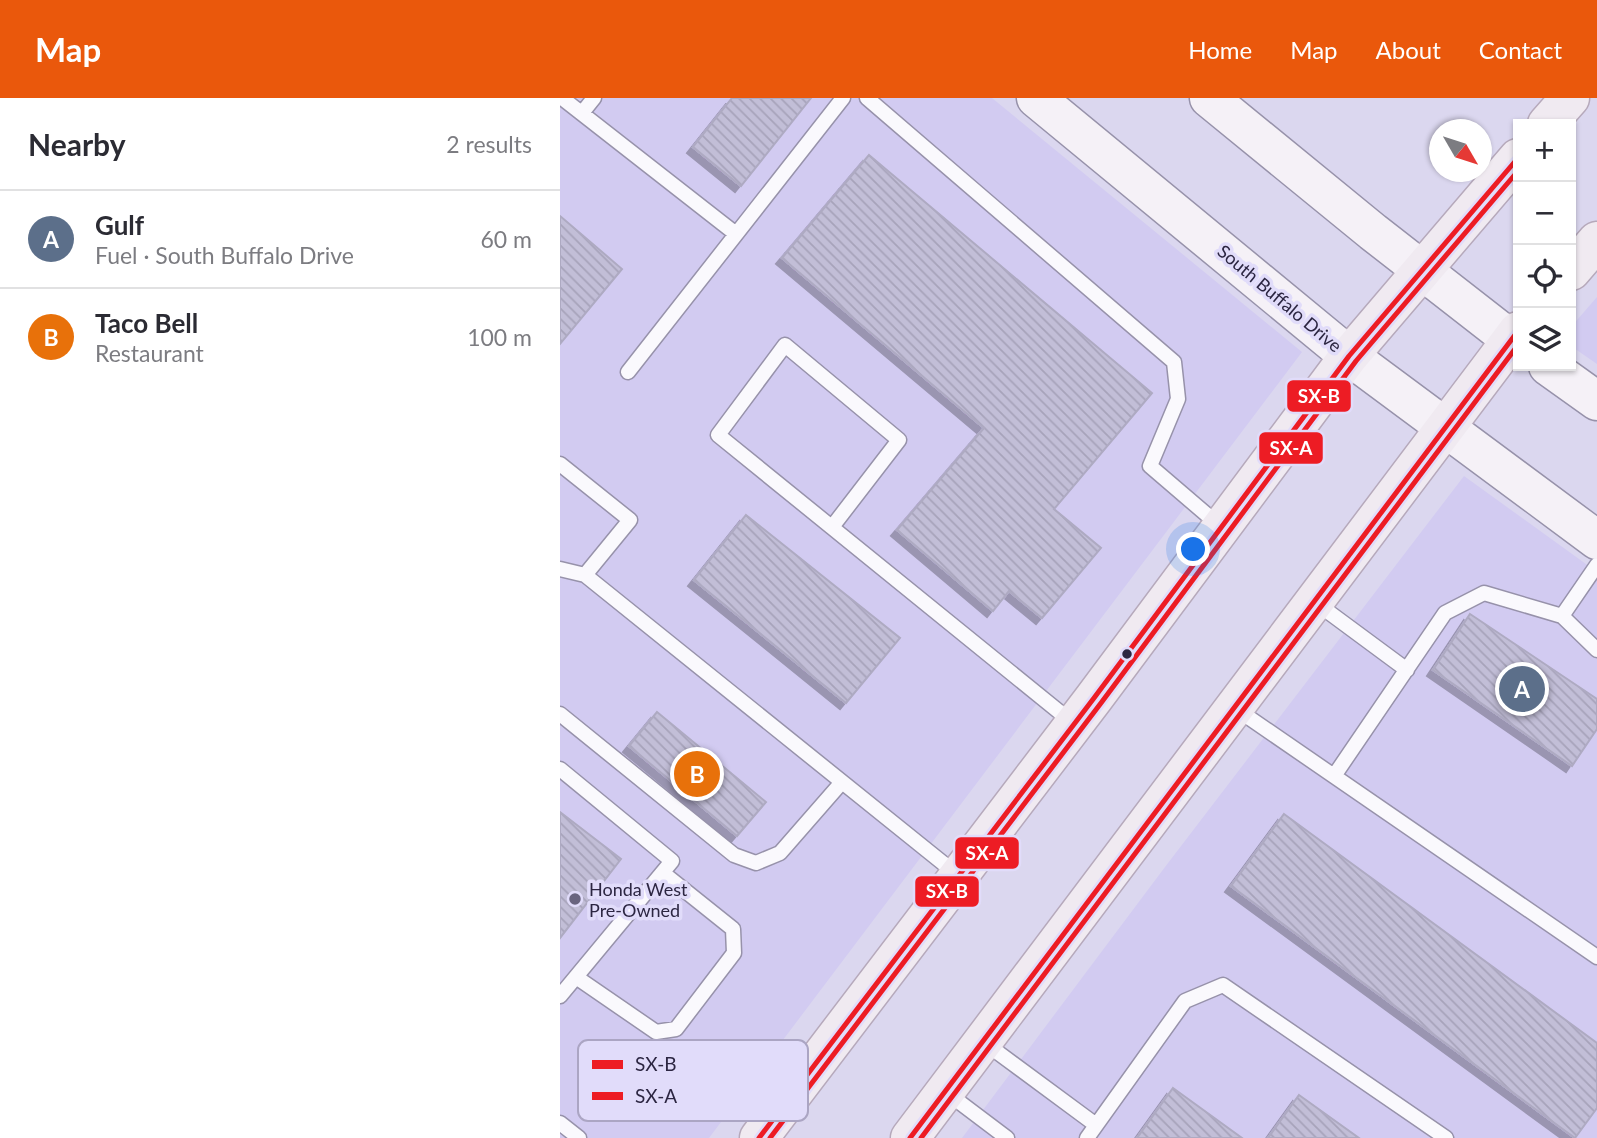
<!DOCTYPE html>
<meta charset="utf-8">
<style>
:root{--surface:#fff;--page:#f7f7f7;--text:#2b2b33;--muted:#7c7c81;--line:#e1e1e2;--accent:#ea580c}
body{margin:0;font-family:Lato,sans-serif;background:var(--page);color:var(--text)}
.controls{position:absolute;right:21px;top:21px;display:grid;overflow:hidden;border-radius:0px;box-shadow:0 2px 5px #0004}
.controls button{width:63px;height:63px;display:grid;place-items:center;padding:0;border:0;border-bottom:2px solid var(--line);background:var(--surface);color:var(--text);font:35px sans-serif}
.compass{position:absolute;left:869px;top:21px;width:63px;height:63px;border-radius:50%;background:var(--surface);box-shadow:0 2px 5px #0004;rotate:129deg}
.you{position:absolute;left:634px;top:452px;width:24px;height:24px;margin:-18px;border:5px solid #fff;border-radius:50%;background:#1a73e8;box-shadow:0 0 0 10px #1a73e833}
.badge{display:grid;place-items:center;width:46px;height:46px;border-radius:50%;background:var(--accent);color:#fff;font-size:23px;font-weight:700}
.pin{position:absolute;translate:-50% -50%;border:4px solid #fff;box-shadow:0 2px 7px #0006}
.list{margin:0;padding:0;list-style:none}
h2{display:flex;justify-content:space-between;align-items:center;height:91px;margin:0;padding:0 28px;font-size:30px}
h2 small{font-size:23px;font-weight:400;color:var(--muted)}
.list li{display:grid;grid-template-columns:46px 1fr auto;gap:21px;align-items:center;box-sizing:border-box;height:98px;padding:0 28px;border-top:2px solid var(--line)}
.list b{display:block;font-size:26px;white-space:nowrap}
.list p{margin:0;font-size:23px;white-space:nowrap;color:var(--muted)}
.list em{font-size:23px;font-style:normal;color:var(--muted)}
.icon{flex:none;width:38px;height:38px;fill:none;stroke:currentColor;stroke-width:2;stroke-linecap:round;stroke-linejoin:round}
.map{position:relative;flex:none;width:1037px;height:1040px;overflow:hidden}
header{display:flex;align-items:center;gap:42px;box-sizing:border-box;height:98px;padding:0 35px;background:var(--accent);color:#fff}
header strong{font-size:33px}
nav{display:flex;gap:38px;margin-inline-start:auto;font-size:24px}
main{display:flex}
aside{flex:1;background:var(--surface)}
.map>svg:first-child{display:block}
</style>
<header>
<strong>Map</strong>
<nav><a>Home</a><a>Map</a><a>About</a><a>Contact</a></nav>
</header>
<main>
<aside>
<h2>Nearby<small>2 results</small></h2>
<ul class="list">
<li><span class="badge" style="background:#5c6f8a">A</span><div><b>Gulf</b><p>Fuel · South Buffalo Drive</p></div><em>60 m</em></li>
<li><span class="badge" style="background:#e8710a">B</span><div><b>Taco Bell</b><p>Restaurant</p></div><em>100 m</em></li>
</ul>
</aside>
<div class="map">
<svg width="1037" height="1040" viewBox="0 0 1037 1040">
<defs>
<pattern id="building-back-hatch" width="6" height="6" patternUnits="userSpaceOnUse" patternTransform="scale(1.75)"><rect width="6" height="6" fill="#c2bed7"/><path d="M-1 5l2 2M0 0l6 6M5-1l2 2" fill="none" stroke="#a7a3ba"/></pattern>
<filter id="shadow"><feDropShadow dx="-6" dy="6" stdDeviation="0" flood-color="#0004"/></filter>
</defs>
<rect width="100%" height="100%" fill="#dbd7ef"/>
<path fill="#d2cbf1" d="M 0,0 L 432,0 L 742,254 L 149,1040 L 0,1040 Z
M 1037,199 L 1037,266 L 1011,248 L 1011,229 Z
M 904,378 L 1037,474 L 1037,1040 L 402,1040 L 605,769 Z"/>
<path fill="url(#building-back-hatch)" stroke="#aeaac2" stroke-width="2" filter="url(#shadow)" d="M 172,0 L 251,0 L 181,88 L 133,49 Z
M 309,57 L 592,295 L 494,411 L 541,450 L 482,520 L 449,493 L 433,513 L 337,432 L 424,330 L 222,160 Z
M 0,118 L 62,171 L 0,246 Z
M 186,417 L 340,540 L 286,605 L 134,482 Z
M 910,516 L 1037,601 L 1037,631 L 1012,668 L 873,572 Z
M 97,614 L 206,704 L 177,738 L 69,648 Z
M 0,714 L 61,761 L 0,840 Z
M 724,716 L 1037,945 L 1037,1010 L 1015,1040 L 671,788 Z
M 613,990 L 682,1040 L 577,1040 Z
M 739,997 L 799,1040 L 708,1040 Z"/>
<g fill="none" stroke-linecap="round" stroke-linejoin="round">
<defs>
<path id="lane" d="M 2,0 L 176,136
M 307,0 L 614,264 L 618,301 L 590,368 L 660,428
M 22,15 L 34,0
M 68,274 L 283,0
M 0,366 L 70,422 L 25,477 L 399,778
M 272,429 L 339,342 L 225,247 L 158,337 L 513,625
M 0,471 L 25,477
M 755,504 L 847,572
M 1002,518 L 1037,467
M 675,610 L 1037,859
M 0,616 L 174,757 L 196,765 L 220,755 L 282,684
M 0,671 L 112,763 L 0,898
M 774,678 L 885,515 L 924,495 L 1002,518 L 1037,552
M 16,879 L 96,934 L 116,931 L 174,855 L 173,831 L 103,775
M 425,945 L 536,1027
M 386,994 L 447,1040
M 0,1025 L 19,1040
M 527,1040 L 625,903 L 663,887 L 886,1040"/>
<path id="secondary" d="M 476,0 L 789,258 L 1037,442
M 649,0 L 813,134 L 958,247
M 988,268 L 1037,303"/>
<path id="primary" d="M 987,26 L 1010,0
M 1011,173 L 1037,143
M 199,1040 L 534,600 L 789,258 L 958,60
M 350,1040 L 958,233"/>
</defs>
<use href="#lane" stroke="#9792aa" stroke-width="17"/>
<use href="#secondary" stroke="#9792aa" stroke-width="41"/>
<use href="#primary" stroke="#b6a9bb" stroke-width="41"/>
<use href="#lane" stroke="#faf9fd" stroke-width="14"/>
<use href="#secondary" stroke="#f5f1f7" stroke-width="38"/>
<use href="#primary" stroke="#f0eaf1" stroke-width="38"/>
<defs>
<path id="bus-1" d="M 199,1040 L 534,600 L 789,258 L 958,60
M 350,1040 L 958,233"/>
<path id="bus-2" d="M 210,1040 L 541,605 L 796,263 L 958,73
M 361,1040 L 958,247"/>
</defs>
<use href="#bus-1" stroke="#e1dcfa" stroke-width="10"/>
<use href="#bus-2" stroke="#e1dcfa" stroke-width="10"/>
<use href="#bus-1" stroke="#ed1c24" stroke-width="5"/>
<use href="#bus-2" stroke="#ed1c24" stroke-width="5"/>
</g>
<circle fill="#2c2642" stroke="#e1dcfa" stroke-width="2.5" cx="567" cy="556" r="6"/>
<circle fill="#69647f" stroke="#e1dcfa" stroke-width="2.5" cx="15" cy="801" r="7"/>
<g text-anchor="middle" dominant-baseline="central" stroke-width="7" stroke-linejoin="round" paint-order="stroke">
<g font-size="18" fill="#2c2642" stroke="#e1dcfa">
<text transform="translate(720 200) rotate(40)">South Buffalo Drive</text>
</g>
<g font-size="18" fill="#2c2642" stroke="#e1dcfa" text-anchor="start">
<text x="29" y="791">Honda West<tspan x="29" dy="21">Pre-Owned</tspan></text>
</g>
</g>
<rect x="18" y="942" width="230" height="81" rx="10" fill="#e1dcfa" stroke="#aba5c3" stroke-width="2"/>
<rect x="32" y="962" width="31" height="9" fill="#ed1c24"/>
<rect x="32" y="994" width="31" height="8" fill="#ed1c24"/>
<g font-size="19" fill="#2c2642">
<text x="75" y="973">SX-B</text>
<text x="75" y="1005">SX-A</text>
</g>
<g stroke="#e1dcfa" stroke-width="2.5">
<rect x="726" y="281" width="66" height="34" rx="7" fill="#ed1c24"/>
<rect x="698" y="333" width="66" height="34" rx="7" fill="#ed1c24"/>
<rect x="394" y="738" width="66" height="34" rx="7" fill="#ed1c24"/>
<rect x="354" y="777" width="66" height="33" rx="7" fill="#ed1c24"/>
</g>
<g font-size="19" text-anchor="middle" font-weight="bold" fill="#fff">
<text x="759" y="305">SX-B</text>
<text x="731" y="357">SX-A</text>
<text x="427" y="762">SX-A</text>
<text x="387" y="800">SX-B</text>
</g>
</svg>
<div class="controls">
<button>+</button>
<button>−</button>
<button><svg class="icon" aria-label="locate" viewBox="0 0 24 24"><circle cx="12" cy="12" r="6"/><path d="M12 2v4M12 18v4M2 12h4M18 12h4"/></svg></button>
<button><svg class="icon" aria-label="layers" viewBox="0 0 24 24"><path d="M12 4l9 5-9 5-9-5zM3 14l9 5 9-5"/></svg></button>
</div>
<svg class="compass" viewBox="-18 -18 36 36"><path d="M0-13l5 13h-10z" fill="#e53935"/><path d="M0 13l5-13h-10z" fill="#7c7c81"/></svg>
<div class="you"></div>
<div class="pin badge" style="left:962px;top:591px;background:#5c6f8a">A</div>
<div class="pin badge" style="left:137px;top:676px;background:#e8710a">B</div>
</div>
</main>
